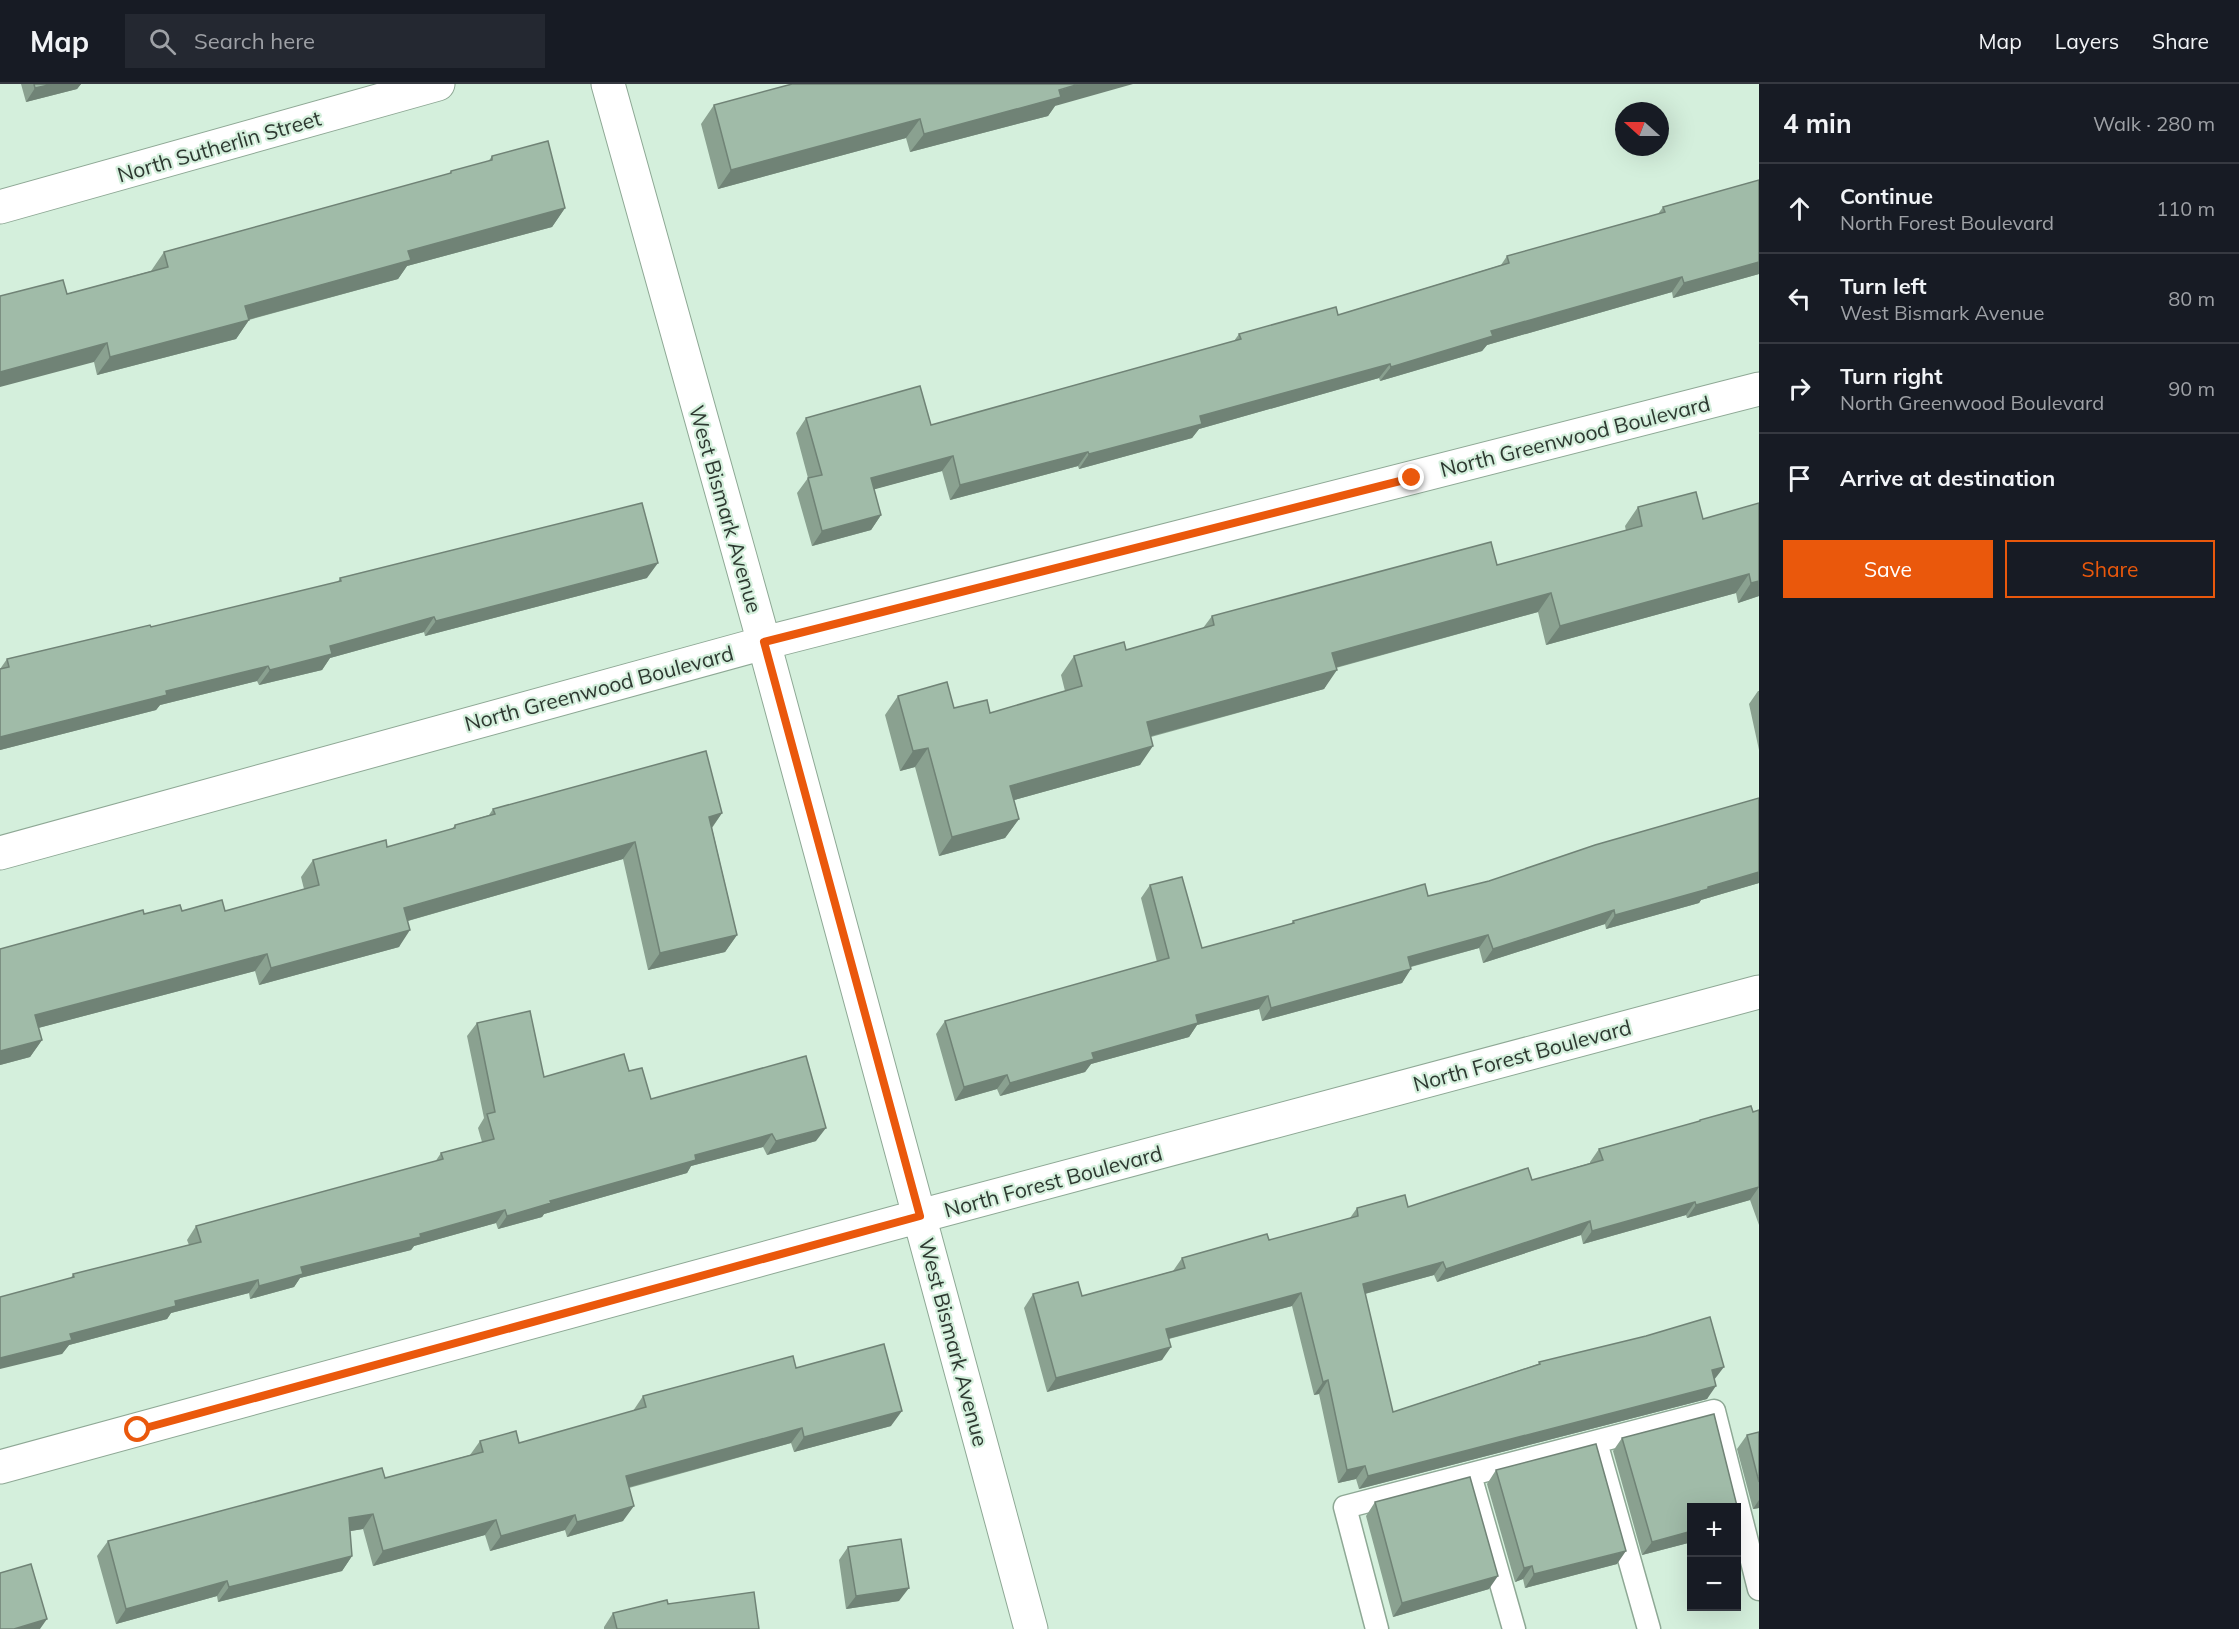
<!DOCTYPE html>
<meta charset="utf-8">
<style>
:root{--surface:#171b24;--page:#242831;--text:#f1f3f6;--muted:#9ea1a6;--line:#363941;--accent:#ea580c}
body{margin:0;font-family:Mulish,sans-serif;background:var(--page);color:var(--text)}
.controls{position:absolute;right:18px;bottom:18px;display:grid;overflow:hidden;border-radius:0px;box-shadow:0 6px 24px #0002}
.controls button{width:54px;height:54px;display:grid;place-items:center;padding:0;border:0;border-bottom:2px solid var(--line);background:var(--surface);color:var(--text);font:30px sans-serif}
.compass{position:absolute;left:1615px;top:18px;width:54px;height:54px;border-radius:50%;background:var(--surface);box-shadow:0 6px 24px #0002;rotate:291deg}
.stop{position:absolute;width:18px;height:18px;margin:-14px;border:4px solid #ea580c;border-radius:50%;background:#fff}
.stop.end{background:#ea580c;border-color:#fff;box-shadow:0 2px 6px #0008}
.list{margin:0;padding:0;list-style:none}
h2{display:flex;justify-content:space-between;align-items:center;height:78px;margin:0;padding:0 24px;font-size:26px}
h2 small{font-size:20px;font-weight:400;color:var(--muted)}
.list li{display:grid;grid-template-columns:39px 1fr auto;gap:18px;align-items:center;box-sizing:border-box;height:90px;padding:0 24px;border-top:2px solid var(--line)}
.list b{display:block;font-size:22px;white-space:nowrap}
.list p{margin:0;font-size:20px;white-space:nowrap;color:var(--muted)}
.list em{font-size:20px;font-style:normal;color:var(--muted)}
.actions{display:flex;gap:12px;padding:18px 24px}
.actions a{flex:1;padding:14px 0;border:2px solid var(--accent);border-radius:0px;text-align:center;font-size:21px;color:var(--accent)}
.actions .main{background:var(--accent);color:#fff}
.icon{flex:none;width:33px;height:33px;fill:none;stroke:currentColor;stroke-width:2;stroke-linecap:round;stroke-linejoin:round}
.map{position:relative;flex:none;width:1759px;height:1545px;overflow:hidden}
header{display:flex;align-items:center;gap:36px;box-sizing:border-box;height:84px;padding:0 30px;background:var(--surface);border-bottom:2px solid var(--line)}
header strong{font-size:28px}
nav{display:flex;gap:33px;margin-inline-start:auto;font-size:21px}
.search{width:420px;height:54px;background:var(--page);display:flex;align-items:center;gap:15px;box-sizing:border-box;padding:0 21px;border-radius:0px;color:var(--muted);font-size:22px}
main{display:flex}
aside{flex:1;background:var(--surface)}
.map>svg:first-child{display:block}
</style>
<header>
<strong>Map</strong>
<div class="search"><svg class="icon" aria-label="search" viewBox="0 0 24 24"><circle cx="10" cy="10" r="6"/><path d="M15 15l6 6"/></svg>Search here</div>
<nav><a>Map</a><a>Layers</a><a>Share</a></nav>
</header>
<main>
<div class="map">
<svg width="1759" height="1545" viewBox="0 0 1759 1545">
<rect width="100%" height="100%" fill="#d4efdc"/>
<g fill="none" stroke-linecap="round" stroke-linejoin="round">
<defs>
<path id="service" d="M 1596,1358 L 1649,1545
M 1470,1391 L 1514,1545
M 1377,1545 L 1345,1423 L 1714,1327 L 1759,1505"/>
<path id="minor" d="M 608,0 L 764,559 L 1031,1545
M 0,123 L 438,0
M 0,769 L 764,559 L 1759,305
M 0,1383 L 920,1132 L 1759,908"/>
</defs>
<use href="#service" stroke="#8ea895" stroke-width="25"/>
<use href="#minor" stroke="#8ea895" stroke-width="35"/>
<use href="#service" stroke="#fff" stroke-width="22"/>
<use href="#minor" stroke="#fff" stroke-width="33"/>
</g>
<path fill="#8aa190" d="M 21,0 L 81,0 L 77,5 L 26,18 Z
M 714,21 L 1055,22 L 1048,32 L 910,68 L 906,54 L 718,105 L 701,40 Z
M 492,72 L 565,124 L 552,143 L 407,182 L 398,195 L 249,236 L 236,255 L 97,291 L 94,278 L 67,210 L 151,187 L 164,168 L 449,90 L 451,87 L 488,78 Z
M 1759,96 L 1759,190 L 1673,214 L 1672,208 L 1487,261 L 1482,267 L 1380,297 L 1379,294 L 1199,345 L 1192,354 L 1079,385 L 1078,382 L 950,416 L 942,387 L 874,405 L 881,431 L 871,446 L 812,462 L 797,409 L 808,394 L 796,349 L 806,334 L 931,341 L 1234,257 L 1239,250 L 1338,231 L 1501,181 L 1507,172 L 1658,130 L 1663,123 Z
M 1759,419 L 1759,512 L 1738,519 L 1736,509 L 1546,561 L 1538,528 L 1336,584 L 1324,605 L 1151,653 L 1140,681 L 1014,716 L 1019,735 L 1005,754 L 939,772 L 915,683 L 900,687 L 885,631 L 898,612 L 954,624 L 990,629 L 1065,607 L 1061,591 L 1074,572 L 1126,566 L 1203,544 L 1212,532 L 1497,481 L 1626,447 L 1625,442 L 1638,423 L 1703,435 Z
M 340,494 L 647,494 L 425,552 L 424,548 L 330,574 L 322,586 L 259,601 L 257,597 L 160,621 L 156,626 L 0,666 L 0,585 L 7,575 L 151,543 L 338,498 Z
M 1758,607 L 1759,607 L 1759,666 L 1749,620 Z
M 1759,714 L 1759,799 L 1701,816 L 1699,819 L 1606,845 L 1605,840 L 1483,879 L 1479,864 L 1411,883 L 1402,899 L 1262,937 L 1259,925 L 1197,941 L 1189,953 L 1091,980 L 1085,988 L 1000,1012 L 997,1005 L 955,1017 L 936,950 L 945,937 L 1157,878 L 1141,814 L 1150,801 L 1202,864 L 1291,840 L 1293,837 L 1428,812 L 1489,797 Z
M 493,725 L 722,729 L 712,744 L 737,851 L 725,868 L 648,886 L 623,775 L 408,837 L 399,863 L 259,901 L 255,887 L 38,944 L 42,956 L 30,973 L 0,981 L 0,865 L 144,830 L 182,827 L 225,827 L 304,805 L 301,793 L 313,776 L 387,763 L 452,745 L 455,741 L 489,731 Z
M 477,939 L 544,993 L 629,987 L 651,1015 L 816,1057 L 767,1071 L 763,1063 L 691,1082 L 687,1089 L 544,1130 L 542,1133 L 498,1145 L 496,1139 L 414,1162 L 411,1166 L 300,1194 L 294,1203 L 250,1215 L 249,1209 L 171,1229 L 167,1235 L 69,1261 L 62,1270 L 71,1194 L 73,1190 L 189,1161 L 187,1156 L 196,1142 L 435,1078 L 441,1069 L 482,1058 L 478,1044 L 484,1034 L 467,952 Z
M 1759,1026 L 1759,1141 L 1750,1116 L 1687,1134 L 1686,1131 L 1583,1160 L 1581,1151 L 1437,1198 L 1434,1191 L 1365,1210 L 1393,1328 L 1538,1280 L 1539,1278 L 1714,1296 L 1707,1315 L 1359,1405 L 1356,1395 L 1338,1399 L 1319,1310 L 1314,1311 L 1292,1222 L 1169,1255 L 1162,1276 L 1047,1308 L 1024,1224 L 1033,1210 L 1082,1212 L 1173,1187 L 1182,1174 L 1269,1156 L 1350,1134 L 1357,1124 L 1408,1123 L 1532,1096 L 1590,1079 L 1590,1078 L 1599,1065 L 1699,1038 L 1700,1036 L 1753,1028 Z
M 796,1284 L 891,1342 L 794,1368 L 791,1359 L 629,1404 L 623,1437 L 567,1453 L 565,1446 L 490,1467 L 485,1451 L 373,1482 L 363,1445 L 350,1447 L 352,1472 L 342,1487 L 218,1518 L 217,1512 L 116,1540 L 97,1472 L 108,1457 L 385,1394 L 470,1371 L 480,1357 L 519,1359 L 633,1327 L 643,1312 Z
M 1714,1330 L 1740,1434 L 1737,1439 L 1737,1424 L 1692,1424 L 1692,1458 L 1642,1471 L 1613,1367 L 1622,1354 Z
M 1759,1348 L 1759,1424 L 1753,1425 L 1737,1365 L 1747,1351 Z
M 1496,1386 L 1617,1480 L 1525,1504 L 1523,1495 L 1515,1498 L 1487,1400 Z
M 1375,1418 L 1489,1505 L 1393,1533 L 1366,1432 Z
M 848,1463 L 899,1517 L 846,1525 L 839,1476 Z
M 668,1520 L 759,1545 L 604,1545 L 604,1543 L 613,1529 Z"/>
<path fill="#708376" d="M 53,0 L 81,0 L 77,5 L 26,18 L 35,4 Z
M 1079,0 L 1133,0 L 1055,22 L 1048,32 L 910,68 L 924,50 Z
M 920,35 L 906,54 L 718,105 L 731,86 Z
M 565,124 L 552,143 L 407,182 L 398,195 L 236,239 L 249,236 L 236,255 L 97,291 L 110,273 L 245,222 L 408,167 Z
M 1759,178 L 1759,190 L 1673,214 L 1684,199 Z
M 1682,193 L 1672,208 L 1487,261 L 1482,267 L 1380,297 L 1391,283 L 1491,247 Z
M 107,259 L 94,278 L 0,303 L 0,288 Z
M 1390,280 L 1379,294 L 1199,345 L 1192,354 L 1079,385 L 1089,370 L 1200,332 Z
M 1088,368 L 1078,382 L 950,416 L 960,401 Z
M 953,372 L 942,387 L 861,409 L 871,394 Z
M 881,431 L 871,446 L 812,462 L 822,447 Z
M 658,479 L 647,494 L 425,552 L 436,537 Z
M 1749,490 L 1736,509 L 1546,561 L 1560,542 Z
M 1759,497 L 1759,512 L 1738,519 L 1751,499 Z
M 1551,509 L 1538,528 L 1319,588 L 1332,569 Z
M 434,533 L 424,548 L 330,574 L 322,586 L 259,601 L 270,586 L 330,562 Z
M 268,582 L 257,597 L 160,621 L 156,626 L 0,666 L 0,653 L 166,607 Z
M 1337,586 L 1324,605 L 1133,657 L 1147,638 Z
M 1153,662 L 1140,681 L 996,721 L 1010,702 Z
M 928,664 L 915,683 L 900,687 L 913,667 Z
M 722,729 L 710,746 L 709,733 Z
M 1019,735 L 1005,754 L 939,772 L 952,753 Z
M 635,758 L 623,775 L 393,841 L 404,824 Z
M 1759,788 L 1759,799 L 1701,816 L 1699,819 L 1606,845 L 1615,831 Z
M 1614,826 L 1605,840 L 1483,879 L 1493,865 Z
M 410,846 L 399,863 L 259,901 L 271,884 Z
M 737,851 L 725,868 L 648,886 L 660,869 Z
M 1488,851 L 1479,864 L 1398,886 L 1408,873 Z
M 267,870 L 255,887 L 23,948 L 35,931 Z
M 1411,885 L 1402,899 L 1262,937 L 1271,924 Z
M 1268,912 L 1259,925 L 1197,941 L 1189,953 L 1091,980 L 1085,988 L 1000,1012 L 1010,999 L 1196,931 Z
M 42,956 L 30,973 L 0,981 L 0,967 Z
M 1007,991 L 997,1005 L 955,1017 L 964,1003 Z
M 826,1044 L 816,1057 L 767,1071 L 776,1057 Z
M 772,1050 L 763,1063 L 691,1082 L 687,1089 L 544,1130 L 542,1133 L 498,1145 L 507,1132 L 550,1117 L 695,1071 Z
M 1759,1103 L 1750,1116 L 1687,1134 L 1696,1121 Z
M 1695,1118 L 1686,1131 L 1583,1160 L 1592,1147 Z
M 505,1126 L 496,1139 L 414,1162 L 411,1166 L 300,1194 L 294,1203 L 250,1215 L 259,1202 L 301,1183 Z
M 1590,1137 L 1581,1151 L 1437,1198 L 1446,1185 Z
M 1443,1178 L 1434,1191 L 1353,1213 L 1363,1200 Z
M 258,1196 L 249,1209 L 171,1229 L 167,1235 L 69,1261 L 62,1270 L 0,1285 L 0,1274 L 70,1250 L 175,1217 Z
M 1301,1209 L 1292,1222 L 1156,1258 L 1166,1245 Z
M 1171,1263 L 1162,1276 L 1047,1308 L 1056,1294 Z
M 1724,1283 L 1714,1296 L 1712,1286 Z
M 1328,1296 L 1319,1310 L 1314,1311 L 1323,1298 Z
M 1716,1302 L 1707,1315 L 1359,1405 L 1368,1392 Z
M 902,1327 L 891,1342 L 794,1368 L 804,1353 Z
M 802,1344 L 791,1359 L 615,1407 L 626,1392 Z
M 1365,1382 L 1356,1395 L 1338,1399 L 1347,1386 Z
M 1759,1416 L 1759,1424 L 1753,1425 Z
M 634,1422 L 623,1437 L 567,1453 L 577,1438 Z
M 373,1430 L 363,1445 L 339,1449 L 349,1434 Z
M 575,1431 L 565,1446 L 490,1467 L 501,1452 Z
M 496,1436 L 485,1451 L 373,1482 L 383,1467 Z
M 1692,1447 L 1692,1458 L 1642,1471 L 1652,1458 Z
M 1626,1467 L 1617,1480 L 1525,1504 L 1534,1490 Z
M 352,1472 L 342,1487 L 218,1518 L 229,1503 Z
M 1532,1482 L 1523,1495 L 1515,1498 L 1524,1484 Z
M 1498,1492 L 1489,1505 L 1393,1533 L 1402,1519 Z
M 227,1497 L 217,1512 L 116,1540 L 126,1525 Z
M 909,1504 L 899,1517 L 846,1525 L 856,1512 Z
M 47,1535 L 40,1545 L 14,1545 Z"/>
<path fill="#a0bba8" stroke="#708376" stroke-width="1.5" d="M 34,0 L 53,0 L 35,4 Z
M 792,0 L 1079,0 L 1059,6 L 1061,13 L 924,50 L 920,35 L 731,86 L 714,21 Z
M 548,57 L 565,124 L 408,167 L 411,176 L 245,222 L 249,236 L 110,273 L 107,259 L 0,288 L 0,212 L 63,196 L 67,210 L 168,183 L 164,168 L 451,89 L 451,87 L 492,76 L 492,72 Z
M 1759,96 L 1759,178 L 1684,199 L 1682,193 L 1491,247 L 1493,252 L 1391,283 L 1390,280 L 1200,332 L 1202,340 L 1089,370 L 1088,368 L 960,401 L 953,372 L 871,394 L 881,431 L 822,447 L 808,394 L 822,391 L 806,334 L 920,302 L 931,341 L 1241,255 L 1239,250 L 1336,223 L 1338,231 L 1509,179 L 1507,172 L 1665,128 L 1663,123 Z
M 1696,408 L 1703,435 L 1759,419 L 1759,497 L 1751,499 L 1749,490 L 1560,542 L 1551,509 L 1332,569 L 1337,586 L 1147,638 L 1153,662 L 1010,702 L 1019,735 L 952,753 L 928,664 L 913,667 L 898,612 L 947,598 L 954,624 L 987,616 L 990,629 L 1082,602 L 1074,572 L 1124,558 L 1126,566 L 1214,541 L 1212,532 L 1491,458 L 1497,481 L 1642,442 L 1638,423 Z
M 642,419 L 658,479 L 436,537 L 434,533 L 330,562 L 332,570 L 270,586 L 268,582 L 166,607 L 167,611 L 0,653 L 0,585 L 9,583 L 7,575 L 150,541 L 151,543 L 341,497 L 340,494 Z
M 706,667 L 722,729 L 709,733 L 737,851 L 660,869 L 635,758 L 404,824 L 410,846 L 271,884 L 267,870 L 35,931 L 42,956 L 0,967 L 0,865 L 143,826 L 144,830 L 180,821 L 182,827 L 222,816 L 225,827 L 319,801 L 313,776 L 386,756 L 387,763 L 455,744 L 455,741 L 495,730 L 493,725 Z
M 1759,714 L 1759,788 L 1708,803 L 1708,805 L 1615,831 L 1614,826 L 1493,865 L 1488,851 L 1408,873 L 1411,885 L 1271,924 L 1268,912 L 1196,931 L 1198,939 L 1092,969 L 1094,975 L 1010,999 L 1007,991 L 964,1003 L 945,937 L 1169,874 L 1150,801 L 1182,793 L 1202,864 L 1294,839 L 1293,837 L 1425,800 L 1428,812 L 1489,797 L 1595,761 Z
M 530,927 L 544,993 L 624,970 L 629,987 L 642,984 L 651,1015 L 806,972 L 826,1044 L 776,1057 L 772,1050 L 695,1071 L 696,1076 L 550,1117 L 551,1119 L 507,1132 L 505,1126 L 420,1150 L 421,1153 L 301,1183 L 303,1190 L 259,1202 L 258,1196 L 175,1217 L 176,1222 L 70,1250 L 72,1256 L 0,1274 L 0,1213 L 74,1193 L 73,1190 L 201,1158 L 196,1142 L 443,1075 L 441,1069 L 494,1055 L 487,1030 L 495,1028 L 477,939 Z
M 1751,1022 L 1753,1028 L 1759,1026 L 1759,1103 L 1696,1121 L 1695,1118 L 1592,1147 L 1590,1137 L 1446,1185 L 1443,1178 L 1363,1200 L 1393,1328 L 1540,1280 L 1539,1278 L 1646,1252 L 1710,1233 L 1724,1283 L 1712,1286 L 1716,1302 L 1368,1392 L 1365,1382 L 1347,1386 L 1328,1296 L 1323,1298 L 1301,1209 L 1166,1245 L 1171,1263 L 1056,1294 L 1033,1210 L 1078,1198 L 1082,1212 L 1185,1184 L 1182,1174 L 1267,1150 L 1269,1156 L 1358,1132 L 1357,1124 L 1405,1111 L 1408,1123 L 1528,1084 L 1532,1096 L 1603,1076 L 1599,1065 L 1700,1037 L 1700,1036 Z
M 884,1260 L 902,1327 L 804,1353 L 802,1344 L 626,1392 L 634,1422 L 577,1438 L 575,1431 L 501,1452 L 496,1436 L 383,1467 L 373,1430 L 349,1434 L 352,1472 L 229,1503 L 227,1497 L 126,1525 L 108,1457 L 382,1384 L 385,1394 L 483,1368 L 480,1357 L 516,1347 L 519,1359 L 646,1323 L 643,1312 L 793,1272 L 796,1284 Z
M 1714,1330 L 1740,1434 L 1737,1435 L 1737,1424 L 1692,1424 L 1692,1447 L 1652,1458 L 1622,1354 Z
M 1759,1348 L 1759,1398 L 1747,1351 Z
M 1596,1360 L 1626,1467 L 1534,1490 L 1532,1482 L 1524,1484 L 1496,1386 Z
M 1470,1393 L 1498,1492 L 1402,1519 L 1375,1418 Z
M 901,1455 L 909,1504 L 856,1512 L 848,1463 Z
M 31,1480 L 47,1535 L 14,1545 L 0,1545 L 0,1489 Z
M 754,1508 L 759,1545 L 617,1545 L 613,1529 L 667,1516 L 668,1520 Z"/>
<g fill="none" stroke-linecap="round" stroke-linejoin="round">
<path stroke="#ea580c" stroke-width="8" d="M 138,1346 L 920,1132 L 764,558 L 1412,394"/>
</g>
<g text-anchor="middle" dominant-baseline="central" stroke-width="4.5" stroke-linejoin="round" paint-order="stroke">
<g font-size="21" fill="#2d3830" stroke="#d4efdc">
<text transform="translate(219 62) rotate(-16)">North Sutherlin Street</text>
<text transform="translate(1575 352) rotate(-14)">North Greenwood Boulevard</text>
<text transform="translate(726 425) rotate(74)">West Bismark Avenue</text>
<text transform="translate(599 604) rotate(-15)">North Greenwood Boulevard</text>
<text transform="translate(1522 971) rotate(-15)">North Forest Boulevard</text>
<text transform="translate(1053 1097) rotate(-15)">North Forest Boulevard</text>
<text transform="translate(954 1258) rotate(75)">West Bismark Avenue</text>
</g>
</g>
</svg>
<div class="controls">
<button>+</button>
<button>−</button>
</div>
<svg class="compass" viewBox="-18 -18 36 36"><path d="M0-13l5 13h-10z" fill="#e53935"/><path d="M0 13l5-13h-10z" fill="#9ea1a6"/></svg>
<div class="stop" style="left:138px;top:1346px"></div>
<div class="stop end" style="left:1412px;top:394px"></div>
</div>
<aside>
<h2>4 min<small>Walk · 280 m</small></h2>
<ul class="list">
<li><svg class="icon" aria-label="ahead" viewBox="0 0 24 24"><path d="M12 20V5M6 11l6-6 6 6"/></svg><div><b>Continue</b><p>North Forest Boulevard</p></div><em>110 m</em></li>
<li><svg class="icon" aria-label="left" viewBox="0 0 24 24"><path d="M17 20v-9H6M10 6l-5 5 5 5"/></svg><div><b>Turn left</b><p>West Bismark Avenue</p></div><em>80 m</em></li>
<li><svg class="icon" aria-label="right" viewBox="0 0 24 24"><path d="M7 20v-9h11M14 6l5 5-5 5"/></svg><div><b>Turn right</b><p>North Greenwood Boulevard</p></div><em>90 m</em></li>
<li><svg class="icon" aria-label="arrive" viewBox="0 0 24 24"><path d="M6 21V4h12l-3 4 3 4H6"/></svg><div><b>Arrive at destination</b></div></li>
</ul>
<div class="actions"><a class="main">Save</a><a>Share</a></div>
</aside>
</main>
